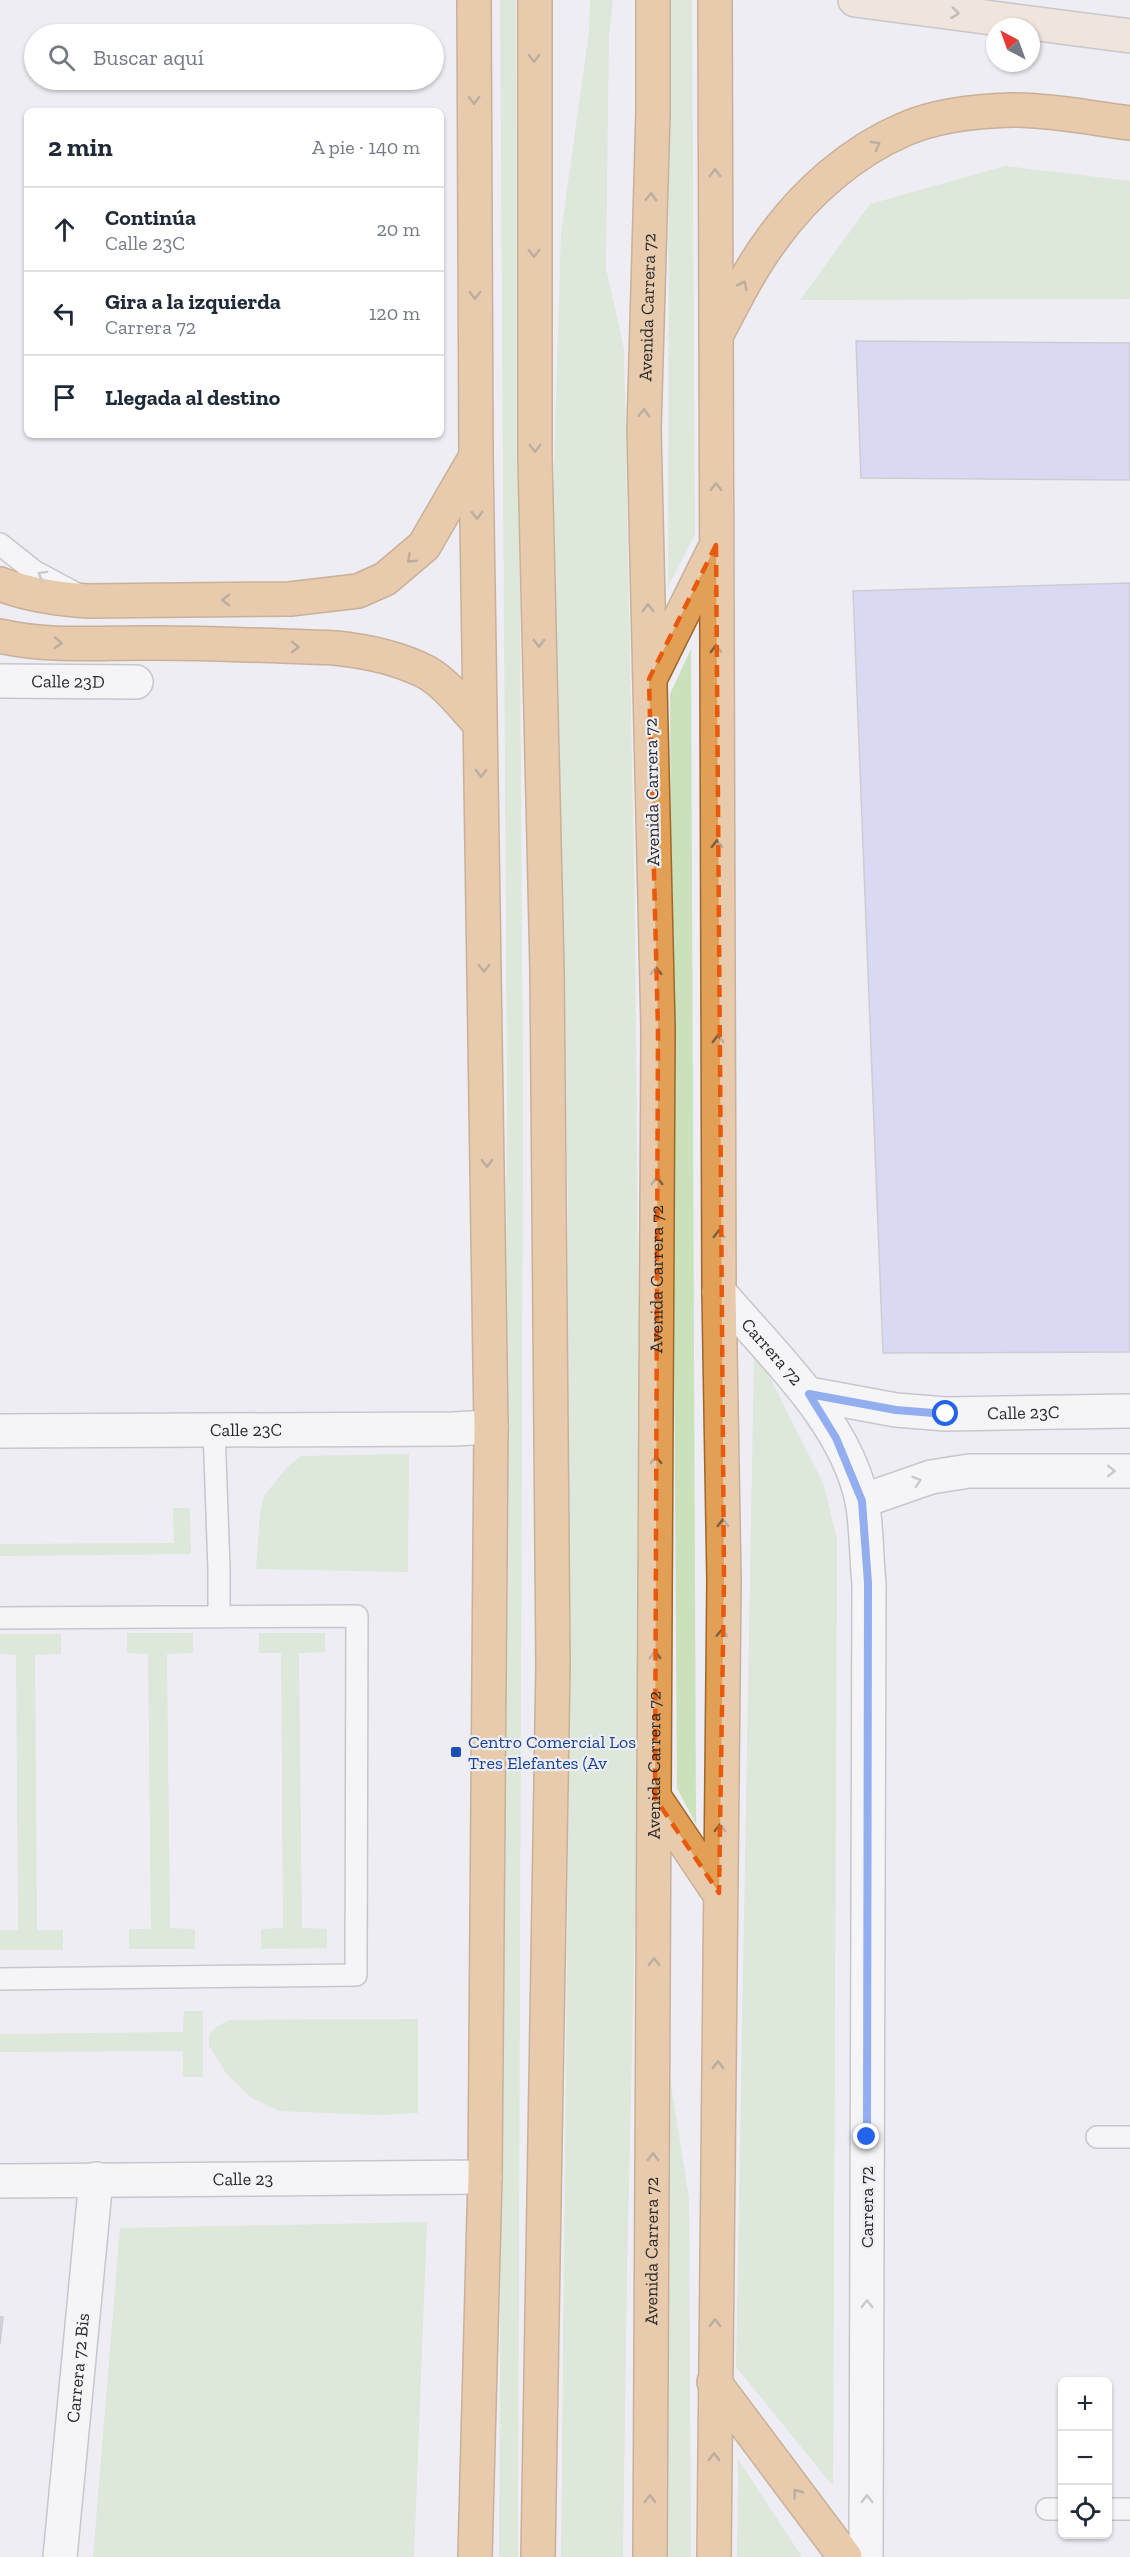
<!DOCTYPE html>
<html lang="es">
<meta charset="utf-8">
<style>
:root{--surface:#fff;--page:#f6f6f7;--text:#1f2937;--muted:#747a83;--line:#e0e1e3}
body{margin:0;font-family:"Zilla Slab",serif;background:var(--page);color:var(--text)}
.controls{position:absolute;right:18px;bottom:18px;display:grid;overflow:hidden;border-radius:9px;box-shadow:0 2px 4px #0004}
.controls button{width:54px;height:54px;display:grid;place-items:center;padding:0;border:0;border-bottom:2px solid var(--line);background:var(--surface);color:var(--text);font:30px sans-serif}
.compass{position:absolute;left:986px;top:18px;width:54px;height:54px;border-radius:50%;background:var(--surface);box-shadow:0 2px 4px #0004;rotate:319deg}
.stop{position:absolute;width:18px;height:18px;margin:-14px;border:4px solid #2563eb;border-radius:50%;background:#fff}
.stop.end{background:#2563eb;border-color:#fff;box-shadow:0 2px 6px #0008}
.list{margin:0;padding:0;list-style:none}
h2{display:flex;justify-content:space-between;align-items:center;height:78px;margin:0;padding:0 24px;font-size:26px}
h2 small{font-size:20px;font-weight:400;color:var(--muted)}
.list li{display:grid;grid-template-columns:39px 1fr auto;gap:18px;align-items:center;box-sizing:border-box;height:84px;padding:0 24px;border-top:2px solid var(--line)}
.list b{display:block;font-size:22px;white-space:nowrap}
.list p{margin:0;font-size:20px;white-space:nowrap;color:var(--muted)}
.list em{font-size:20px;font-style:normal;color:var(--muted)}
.icon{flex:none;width:33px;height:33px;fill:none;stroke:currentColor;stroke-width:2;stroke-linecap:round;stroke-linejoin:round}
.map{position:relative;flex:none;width:1130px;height:2557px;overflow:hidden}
.search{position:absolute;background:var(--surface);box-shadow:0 2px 4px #0004;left:24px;top:24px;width:420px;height:66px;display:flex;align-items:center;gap:15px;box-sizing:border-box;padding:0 21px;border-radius:33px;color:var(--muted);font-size:22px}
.panel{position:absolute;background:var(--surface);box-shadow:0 2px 4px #0004;left:24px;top:108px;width:420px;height:330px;border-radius:9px}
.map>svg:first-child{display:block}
</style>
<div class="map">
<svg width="1130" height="2557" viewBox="0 0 1130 2557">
<rect width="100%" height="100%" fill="#ededf3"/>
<path fill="#cae1bc" d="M 500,0 L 516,0 L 523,1091 L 518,2557 L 499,2557 L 507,1093 Z
M 590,0 L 613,0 L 609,34 L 606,268 L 624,349 L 635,917 L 641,1658 L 627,2271 L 623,2557 L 561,2557 L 569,1754 L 568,1197 L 555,712 L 554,470 L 561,233 L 589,32 Z
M 669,0 L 692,0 L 695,534 L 668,587 Z
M 1005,166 L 1130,181 L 1130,299 L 800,300 L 870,204 Z
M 691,649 L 696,1824 L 677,1788 L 670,694 Z
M 754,1355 L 768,1374 L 824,1485 L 837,1540 L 833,2486 L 736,2367 Z
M 409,1454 L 408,1572 L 256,1569 L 260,1514 L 264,1496 L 287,1467 L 301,1456 Z
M 173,1508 L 190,1508 L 191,1554 L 0,1556 L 0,1544 L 174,1543 Z
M 127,1633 L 193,1633 L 193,1653 L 167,1654 L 170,1928 L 195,1929 L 195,1949 L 129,1949 L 129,1929 L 151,1929 L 148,1654 L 127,1653 Z
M 259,1633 L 325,1633 L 325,1652 L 299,1653 L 302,1928 L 327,1929 L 327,1948 L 261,1949 L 261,1929 L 283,1928 L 281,1653 L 259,1653 Z
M 0,1634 L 61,1634 L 61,1654 L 35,1655 L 37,1930 L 63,1930 L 63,1950 L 0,1950 L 0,1930 L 18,1930 L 16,1655 L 0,1654 Z
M 184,2011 L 203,2011 L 203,2077 L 183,2077 L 183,2051 L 0,2052 L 0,2034 L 183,2032 Z
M 418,2019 L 418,2113 L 379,2115 L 279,2111 L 250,2097 L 226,2073 L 209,2046 L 209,2035 L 216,2027 L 229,2020 Z
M 668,2066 L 689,2198 L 691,2557 L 667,2557 Z
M 427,2222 L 414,2557 L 93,2557 L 120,2228 Z
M 738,2459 L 802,2557 L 737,2557 Z"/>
<path fill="#c1c0f4" stroke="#a5a5aa" stroke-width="1.5" d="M 856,341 L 1130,343 L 1130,480 L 861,478 Z
M 1130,583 L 1130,1352 L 883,1353 L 853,591 Z
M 0,2317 L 3,2317 L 0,2344 Z"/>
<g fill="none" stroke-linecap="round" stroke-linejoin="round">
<defs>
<path id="service" d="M 0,544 L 34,571 L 75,593
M 214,1429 L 219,1569 L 219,1617
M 0,1618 L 357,1616 L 356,1975 L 0,1979
M 1097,2137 L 1130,2137
M 1047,2509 L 1062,2509
M 1108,2509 L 1130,2509"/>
<g id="minor">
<path id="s1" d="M 0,681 L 136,682"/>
<path id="s2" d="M 719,1292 C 770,1352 846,1421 862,1501 C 867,1527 866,1556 869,1583 L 866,2557"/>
<path id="s3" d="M 809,1394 L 896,1410 L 946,1414 L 1130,1411"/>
<path id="s4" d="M 0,1431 L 454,1429 L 491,1427"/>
<path d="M 862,1501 L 931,1477 L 969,1471 L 1130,1471"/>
<path id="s5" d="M 60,2557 L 96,2179"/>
</g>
<g id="tertiary">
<path id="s6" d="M 0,2181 L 485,2177"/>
</g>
<path id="secondary" d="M 855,0 L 1130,36"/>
<g id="trunk">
<path d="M 474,0 L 476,456 L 491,1427 L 485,2177 L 475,2557"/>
<path d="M 535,0 L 535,458 L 547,969 L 553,1665 L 538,2557"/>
<path d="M 718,332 C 735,300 751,267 773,238 C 806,192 853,151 905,129 C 937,115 977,111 1012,110 C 1051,110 1091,118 1130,123"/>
<path d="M 0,584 C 29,595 57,599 88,601 L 290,599 L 358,591 L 385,579 L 424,546 L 475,458"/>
<path d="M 0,636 C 51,648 104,642 156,643 C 216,643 275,646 335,648 C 366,651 398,658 426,672 C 446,683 464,707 480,724"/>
<path d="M 652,675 L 713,552"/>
<path d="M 655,1798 L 719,1893"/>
<path d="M 714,2382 L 845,2557"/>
<path id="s7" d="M 650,2557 L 658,1029 L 644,430 L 653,112 L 653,0"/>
<path d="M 714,2557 L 724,1581 L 719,1292 L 715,0"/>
</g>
</defs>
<use href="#service" stroke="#98989d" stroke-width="24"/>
<use href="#minor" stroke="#98989d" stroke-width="36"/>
<use href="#tertiary" stroke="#98989d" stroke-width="36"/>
<use href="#secondary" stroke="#98989d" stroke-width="36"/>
<use href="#trunk" stroke="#9d672c" stroke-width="36"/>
<use href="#service" stroke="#fff" stroke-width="21"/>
<use href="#minor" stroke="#fff" stroke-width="33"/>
<use href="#tertiary" stroke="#fff" stroke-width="33"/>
<use href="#secondary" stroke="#f4dbc0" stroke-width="33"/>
<use href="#trunk" stroke="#e2a057" stroke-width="33"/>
</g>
<defs><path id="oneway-chevron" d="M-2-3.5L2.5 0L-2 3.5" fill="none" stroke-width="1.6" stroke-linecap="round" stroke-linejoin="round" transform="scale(1.5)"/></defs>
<use stroke="#8e8276" href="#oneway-chevron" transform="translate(955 13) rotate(7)"/>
<g stroke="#7c5f3f">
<use href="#oneway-chevron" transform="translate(534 58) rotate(91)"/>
<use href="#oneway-chevron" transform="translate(474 100) rotate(90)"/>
<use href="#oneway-chevron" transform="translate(876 145) rotate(-29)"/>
<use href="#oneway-chevron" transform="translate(715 173) rotate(-90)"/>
<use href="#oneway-chevron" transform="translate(651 197) rotate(-88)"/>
<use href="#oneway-chevron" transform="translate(534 253) rotate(90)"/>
<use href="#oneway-chevron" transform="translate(743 285) rotate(-63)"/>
<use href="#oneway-chevron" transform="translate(475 295) rotate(90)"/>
<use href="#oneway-chevron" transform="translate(644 413) rotate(-88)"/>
<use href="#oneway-chevron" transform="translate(535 448) rotate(90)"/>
<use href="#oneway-chevron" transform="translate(716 487) rotate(-90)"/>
<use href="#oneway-chevron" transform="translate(477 515) rotate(89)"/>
<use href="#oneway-chevron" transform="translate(411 559) rotate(137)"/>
<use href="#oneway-chevron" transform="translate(226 600) rotate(180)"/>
<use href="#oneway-chevron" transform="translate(648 608) rotate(-91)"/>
<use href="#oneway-chevron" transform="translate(58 643) rotate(3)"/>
<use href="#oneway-chevron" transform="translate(539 643) rotate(89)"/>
<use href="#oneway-chevron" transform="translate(295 647) rotate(1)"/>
<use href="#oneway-chevron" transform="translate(716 649) rotate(-90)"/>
<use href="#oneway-chevron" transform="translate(481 773) rotate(89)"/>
<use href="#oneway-chevron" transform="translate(717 844) rotate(-90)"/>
<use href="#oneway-chevron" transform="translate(484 968) rotate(89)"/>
<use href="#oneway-chevron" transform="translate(656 971) rotate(-91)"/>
<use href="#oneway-chevron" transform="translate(718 1039) rotate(-90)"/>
<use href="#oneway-chevron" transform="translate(487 1163) rotate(89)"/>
<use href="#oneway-chevron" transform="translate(657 1181) rotate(-90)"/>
<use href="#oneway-chevron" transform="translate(719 1234) rotate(-90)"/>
<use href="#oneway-chevron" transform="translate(656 1460) rotate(-90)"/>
<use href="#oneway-chevron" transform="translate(723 1523) rotate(-91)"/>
<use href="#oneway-chevron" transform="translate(722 1633) rotate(-88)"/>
<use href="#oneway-chevron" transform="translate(655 1655) rotate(-90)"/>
<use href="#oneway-chevron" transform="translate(720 1828) rotate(-89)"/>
<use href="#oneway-chevron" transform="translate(654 1962) rotate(-90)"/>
<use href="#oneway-chevron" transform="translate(718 2065) rotate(-89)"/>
<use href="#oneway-chevron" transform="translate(653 2157) rotate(-90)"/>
<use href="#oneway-chevron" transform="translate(715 2323) rotate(-89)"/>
<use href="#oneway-chevron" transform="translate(714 2457) rotate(-90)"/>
<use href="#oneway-chevron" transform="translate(797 2493) rotate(-127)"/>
<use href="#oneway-chevron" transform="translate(650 2499) rotate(-89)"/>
</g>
<g stroke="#9f9fa0">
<use href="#oneway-chevron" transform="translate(42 575) rotate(-151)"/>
<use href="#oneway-chevron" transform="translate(1111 1471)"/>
<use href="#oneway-chevron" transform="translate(917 1481) rotate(-18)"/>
<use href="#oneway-chevron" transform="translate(867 2304) rotate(-90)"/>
<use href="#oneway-chevron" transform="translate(867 2499) rotate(-90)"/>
</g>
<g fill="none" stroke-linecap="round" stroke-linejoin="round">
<path stroke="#2563eb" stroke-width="8" d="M 867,2137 L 868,1583 L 862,1501 L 836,1438 L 809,1394 L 896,1410 L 946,1414"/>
</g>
<path d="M0 0H1130V2557H0ZM 716,545 L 724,1581 L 719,1893 L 655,1798 L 658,1029 L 649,679 Z" fill="#ededf3" fill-opacity=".55" fill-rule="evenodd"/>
<path fill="none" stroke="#e8590c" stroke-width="4.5" stroke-dasharray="12 8" stroke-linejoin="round" d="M 716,545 L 724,1581 L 719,1893 L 655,1798 L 658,1029 L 649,679 Z"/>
<rect fill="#1a4fb4" stroke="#ededf3" stroke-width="2" x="450" y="1746" width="12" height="12" rx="3"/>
<g text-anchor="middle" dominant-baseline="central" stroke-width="4.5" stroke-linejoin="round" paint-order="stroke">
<g font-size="18" fill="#29292b" stroke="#ededf3">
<text stroke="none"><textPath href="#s7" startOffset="2250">Avenida Carrera 72</textPath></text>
<text stroke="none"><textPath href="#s1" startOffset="68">Calle 23D</textPath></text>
<text transform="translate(652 792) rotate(-91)">Avenida Carrera 72</text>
<text stroke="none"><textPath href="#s7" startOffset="1278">Avenida Carrera 72</textPath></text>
<text stroke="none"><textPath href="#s2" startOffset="80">Carrera 72</textPath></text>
<text stroke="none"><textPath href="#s3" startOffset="216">Calle 23C</textPath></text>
<text stroke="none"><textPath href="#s4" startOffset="246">Calle 23C</textPath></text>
<text stroke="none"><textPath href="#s7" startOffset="792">Avenida Carrera 72</textPath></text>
<text stroke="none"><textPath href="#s6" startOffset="243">Calle 23</textPath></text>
<text transform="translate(867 2207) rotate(-90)">Carrera 72</text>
<text stroke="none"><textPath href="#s7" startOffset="306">Avenida Carrera 72</textPath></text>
<text stroke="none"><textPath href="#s5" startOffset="190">Carrera 72 Bis</textPath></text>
</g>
<g font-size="18" fill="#164399" stroke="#ededf3" text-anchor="start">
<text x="468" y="1742">Centro Comercial Los<tspan x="468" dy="21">Tres Elefantes (Av</tspan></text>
</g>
</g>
</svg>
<div class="controls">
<button>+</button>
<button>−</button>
<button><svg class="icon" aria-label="locate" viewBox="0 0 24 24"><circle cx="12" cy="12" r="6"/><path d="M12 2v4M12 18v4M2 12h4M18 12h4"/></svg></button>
</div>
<svg class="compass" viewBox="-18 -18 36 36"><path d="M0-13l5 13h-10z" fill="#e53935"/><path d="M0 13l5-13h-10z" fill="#747a83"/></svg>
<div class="stop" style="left:946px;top:1414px"></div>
<div class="stop end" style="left:867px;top:2137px"></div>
<div class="search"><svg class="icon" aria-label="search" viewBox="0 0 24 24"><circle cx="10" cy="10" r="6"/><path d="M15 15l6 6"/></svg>Buscar aquí</div>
<section class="panel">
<h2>2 min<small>A pie · 140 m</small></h2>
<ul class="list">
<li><svg class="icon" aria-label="ahead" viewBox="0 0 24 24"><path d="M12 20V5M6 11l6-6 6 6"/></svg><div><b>Continúa</b><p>Calle 23C</p></div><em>20 m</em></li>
<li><svg class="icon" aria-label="left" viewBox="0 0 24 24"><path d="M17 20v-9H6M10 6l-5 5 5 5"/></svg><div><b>Gira a la izquierda</b><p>Carrera 72</p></div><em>120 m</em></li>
<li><svg class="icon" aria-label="arrive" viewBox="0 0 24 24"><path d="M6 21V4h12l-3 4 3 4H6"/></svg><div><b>Llegada al destino</b></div></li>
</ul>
</section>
</div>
